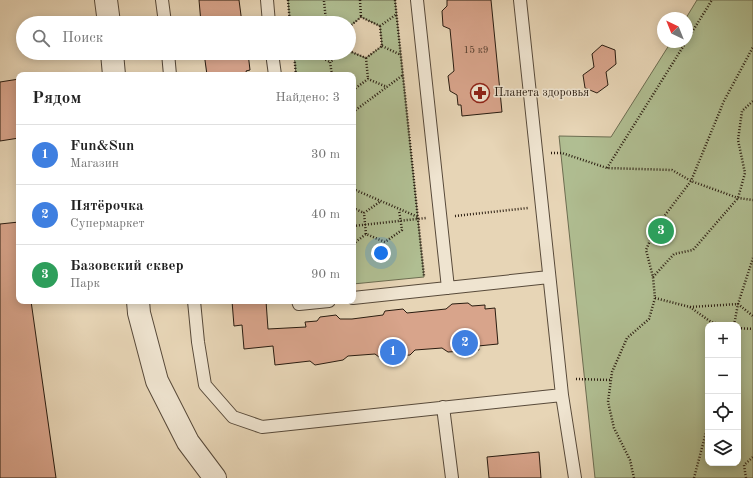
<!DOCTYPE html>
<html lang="ru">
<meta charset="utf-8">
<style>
:root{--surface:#fff;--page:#f6f6f6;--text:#222;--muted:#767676;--line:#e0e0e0;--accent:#0b8043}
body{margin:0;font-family:"Old Standard TT",serif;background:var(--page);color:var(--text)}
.controls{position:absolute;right:12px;bottom:12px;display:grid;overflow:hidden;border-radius:8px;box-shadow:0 2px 10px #0003}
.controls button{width:36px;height:36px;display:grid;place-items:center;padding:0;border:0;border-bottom:1px solid var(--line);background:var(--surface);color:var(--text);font:20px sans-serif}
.compass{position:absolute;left:657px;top:12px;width:36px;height:36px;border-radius:50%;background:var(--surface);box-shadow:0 2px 10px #0003;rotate:317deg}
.you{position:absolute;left:381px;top:253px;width:14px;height:14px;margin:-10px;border:3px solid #fff;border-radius:50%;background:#1a73e8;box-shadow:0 0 0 6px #1a73e833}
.badge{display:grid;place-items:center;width:26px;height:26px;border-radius:50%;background:var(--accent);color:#fff;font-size:13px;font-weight:700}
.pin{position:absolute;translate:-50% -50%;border:2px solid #fff;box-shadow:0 1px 4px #0006}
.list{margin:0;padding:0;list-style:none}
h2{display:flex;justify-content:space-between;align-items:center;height:52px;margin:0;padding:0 16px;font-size:17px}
h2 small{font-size:13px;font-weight:400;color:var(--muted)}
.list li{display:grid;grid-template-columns:26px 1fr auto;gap:12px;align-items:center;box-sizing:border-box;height:60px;padding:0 16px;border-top:1px solid var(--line)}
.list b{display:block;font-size:15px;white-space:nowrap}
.list p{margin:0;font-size:13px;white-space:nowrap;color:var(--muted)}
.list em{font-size:13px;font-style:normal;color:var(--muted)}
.icon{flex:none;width:22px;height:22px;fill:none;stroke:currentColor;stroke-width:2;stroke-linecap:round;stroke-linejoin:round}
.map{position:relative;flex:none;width:753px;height:478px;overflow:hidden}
.search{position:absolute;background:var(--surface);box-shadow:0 2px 10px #0003;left:16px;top:16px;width:340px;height:44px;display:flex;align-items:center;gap:10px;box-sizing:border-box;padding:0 14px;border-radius:22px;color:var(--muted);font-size:15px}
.panel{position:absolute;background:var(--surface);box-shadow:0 2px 10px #0003;left:16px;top:72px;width:340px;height:232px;border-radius:8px}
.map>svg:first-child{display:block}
</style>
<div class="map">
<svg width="753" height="478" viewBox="0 0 753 478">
<rect width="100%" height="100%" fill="#e7d5b6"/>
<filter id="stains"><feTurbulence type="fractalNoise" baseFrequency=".005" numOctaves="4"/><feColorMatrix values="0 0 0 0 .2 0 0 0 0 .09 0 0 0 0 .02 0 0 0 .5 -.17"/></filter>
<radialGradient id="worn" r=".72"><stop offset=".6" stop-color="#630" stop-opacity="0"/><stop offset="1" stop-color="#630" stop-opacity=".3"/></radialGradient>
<path fill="#b0be92" stroke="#6c6d51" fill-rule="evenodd" d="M 288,0 L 395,0 L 424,277 L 353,284 L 353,75 L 296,75 L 294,53 L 349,53 L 349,51 L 366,58 L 382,46 L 380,26 L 361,17 L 349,27 L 349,23 L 290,23 Z
M 697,0 L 753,0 L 753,478 L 595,478 L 559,136 L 611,137 L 671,42 L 687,42 L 687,18 L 686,18 ZM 708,325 L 738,325 L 738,463 L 708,463 Z"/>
<path fill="#d8a48b" stroke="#291c10" d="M 199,0 L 239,0 L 242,23 L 201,23 Z
M 447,0 L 491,0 L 502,112 L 462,116 L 461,105 L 458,105 L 457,95 L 450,91 L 448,76 L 454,71 L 453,60 L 450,29 L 443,26 L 442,11 L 447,6 Z
M 602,45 L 615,50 L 616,64 L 606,72 L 608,85 L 597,93 L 585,88 L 583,75 L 594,67 L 592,54 Z
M 204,53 L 248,53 L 250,70 L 246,71 L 247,75 L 207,75 Z
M 19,79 L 19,138 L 0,141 L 0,82 Z
M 19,222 L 19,301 L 31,301 L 56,478 L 0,478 L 0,224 Z
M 232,301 L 266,301 L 268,329 L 306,327 L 305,322 L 317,321 L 320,317 L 336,315 L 340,319 L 352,319 L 383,315 L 385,311 L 403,309 L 407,313 L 446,309 L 452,304 L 468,303 L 472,306 L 485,305 L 485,309 L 495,308 L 498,344 L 478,346 L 479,350 L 448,352 L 442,348 L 415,350 L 410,355 L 379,357 L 375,354 L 348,356 L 343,360 L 315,365 L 310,361 L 275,365 L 273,346 L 244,349 L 242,325 L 234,326 Z
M 539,452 L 541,478 L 489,478 L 487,457 Z"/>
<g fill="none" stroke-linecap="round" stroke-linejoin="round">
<defs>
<path id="service" d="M 162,0 L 165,23
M 267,0 L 269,23
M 417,0 L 448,288
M 168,53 L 170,75
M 272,53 L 275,75
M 353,298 L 549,277
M 194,301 L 198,342 L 205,385 L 233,417 L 262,427 L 562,395 L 520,0
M 298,301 L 299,304 L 329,301
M 562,395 L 575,478
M 443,407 L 452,478"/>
<path id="minor" d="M 106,0 L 109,23
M 112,53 L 114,75
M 138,301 L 139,313 L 157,381 L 188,442 L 215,478"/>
</defs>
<use href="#service" stroke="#584a3a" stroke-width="14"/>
<use href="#minor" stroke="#584a3a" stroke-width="24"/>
<path stroke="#291c10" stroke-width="2.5" stroke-dasharray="1 2" stroke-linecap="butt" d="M 288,0 L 290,23
M 360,0 L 361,17
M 395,0 L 424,276
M 324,1 L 326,21
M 323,23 L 326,21 L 330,23
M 380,26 L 382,46
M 380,26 L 397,14
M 349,27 L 361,17 L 380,26
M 687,40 L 712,0
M 382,46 L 401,55
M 349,51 L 366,58
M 294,53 L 296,75
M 312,53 L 330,62
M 366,58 L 368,79
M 366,58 L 382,46
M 332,75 L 330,62 L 343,53
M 353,90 L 368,79 L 387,87
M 353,112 L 403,75
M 551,153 L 562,153 L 607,168 L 672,170 L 691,181 L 738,198 L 753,200
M 607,168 L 686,42
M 353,189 L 418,217
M 353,208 L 364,213
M 455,216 L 528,208
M 353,226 L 426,218
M 366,234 L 364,213 L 381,201
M 353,244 L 366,234 L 385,242 L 402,230 L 399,210
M 653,277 L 674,254 L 693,250 L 738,198 L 745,173 L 738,140 L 742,111 L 753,101
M 655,298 L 690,307 L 711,322 L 723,325
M 690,307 L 738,304 L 753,316
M 734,325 L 738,304 L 753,258
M 738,328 L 753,329
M 576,379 L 611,380
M 634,478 L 630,460 L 614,428 L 608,402 L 612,372 L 627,338 L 649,319 L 655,298 L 653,277 L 646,250 L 656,227 L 691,181 L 724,101 L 753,47
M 694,478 L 708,425
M 746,478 L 744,465 L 753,457"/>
<use href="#service" stroke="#efe4d0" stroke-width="12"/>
<use href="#minor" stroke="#efe4d0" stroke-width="22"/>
</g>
<defs>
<symbol id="pharmacy-ring" viewBox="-11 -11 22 22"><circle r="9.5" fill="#efe4d0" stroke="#8f2418" stroke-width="1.5"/><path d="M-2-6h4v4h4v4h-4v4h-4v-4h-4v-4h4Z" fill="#8f2418"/></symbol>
</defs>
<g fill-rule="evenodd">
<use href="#pharmacy-ring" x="469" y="82" width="22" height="22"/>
</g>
<g text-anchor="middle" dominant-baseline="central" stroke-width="3" stroke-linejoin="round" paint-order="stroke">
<g font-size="10" fill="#553e2f">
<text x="476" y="50">15 к9</text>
</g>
<g font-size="12" fill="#291c10" stroke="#efe4d0" text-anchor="start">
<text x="494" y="93">Планета здоровья</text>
</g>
</g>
<rect width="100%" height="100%" filter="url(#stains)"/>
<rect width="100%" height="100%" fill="url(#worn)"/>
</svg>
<div class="controls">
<button>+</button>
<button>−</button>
<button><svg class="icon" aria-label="locate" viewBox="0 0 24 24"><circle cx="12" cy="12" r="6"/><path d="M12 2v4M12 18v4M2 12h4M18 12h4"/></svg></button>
<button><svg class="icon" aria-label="layers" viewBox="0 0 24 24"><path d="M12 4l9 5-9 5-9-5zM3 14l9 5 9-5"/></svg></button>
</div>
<svg class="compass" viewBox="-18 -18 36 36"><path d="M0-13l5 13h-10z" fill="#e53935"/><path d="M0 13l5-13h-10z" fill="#767676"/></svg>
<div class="you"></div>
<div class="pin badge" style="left:393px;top:352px;background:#3f7fe0">1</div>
<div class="pin badge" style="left:465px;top:343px;background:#3f7fe0">2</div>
<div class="pin badge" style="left:661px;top:231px;background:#2e9e5b">3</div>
<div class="search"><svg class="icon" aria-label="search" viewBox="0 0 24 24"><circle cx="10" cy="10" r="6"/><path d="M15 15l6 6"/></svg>Поиск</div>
<section class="panel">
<h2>Рядом<small>Найдено: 3</small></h2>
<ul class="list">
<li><span class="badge" style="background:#3f7fe0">1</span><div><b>Fun&amp;Sun</b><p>Магазин</p></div><em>30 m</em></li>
<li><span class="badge" style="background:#3f7fe0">2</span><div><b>Пятёрочка</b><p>Супермаркет</p></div><em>40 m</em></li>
<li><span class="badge" style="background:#2e9e5b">3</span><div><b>Базовский сквер</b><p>Парк</p></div><em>90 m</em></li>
</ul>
</section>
</div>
